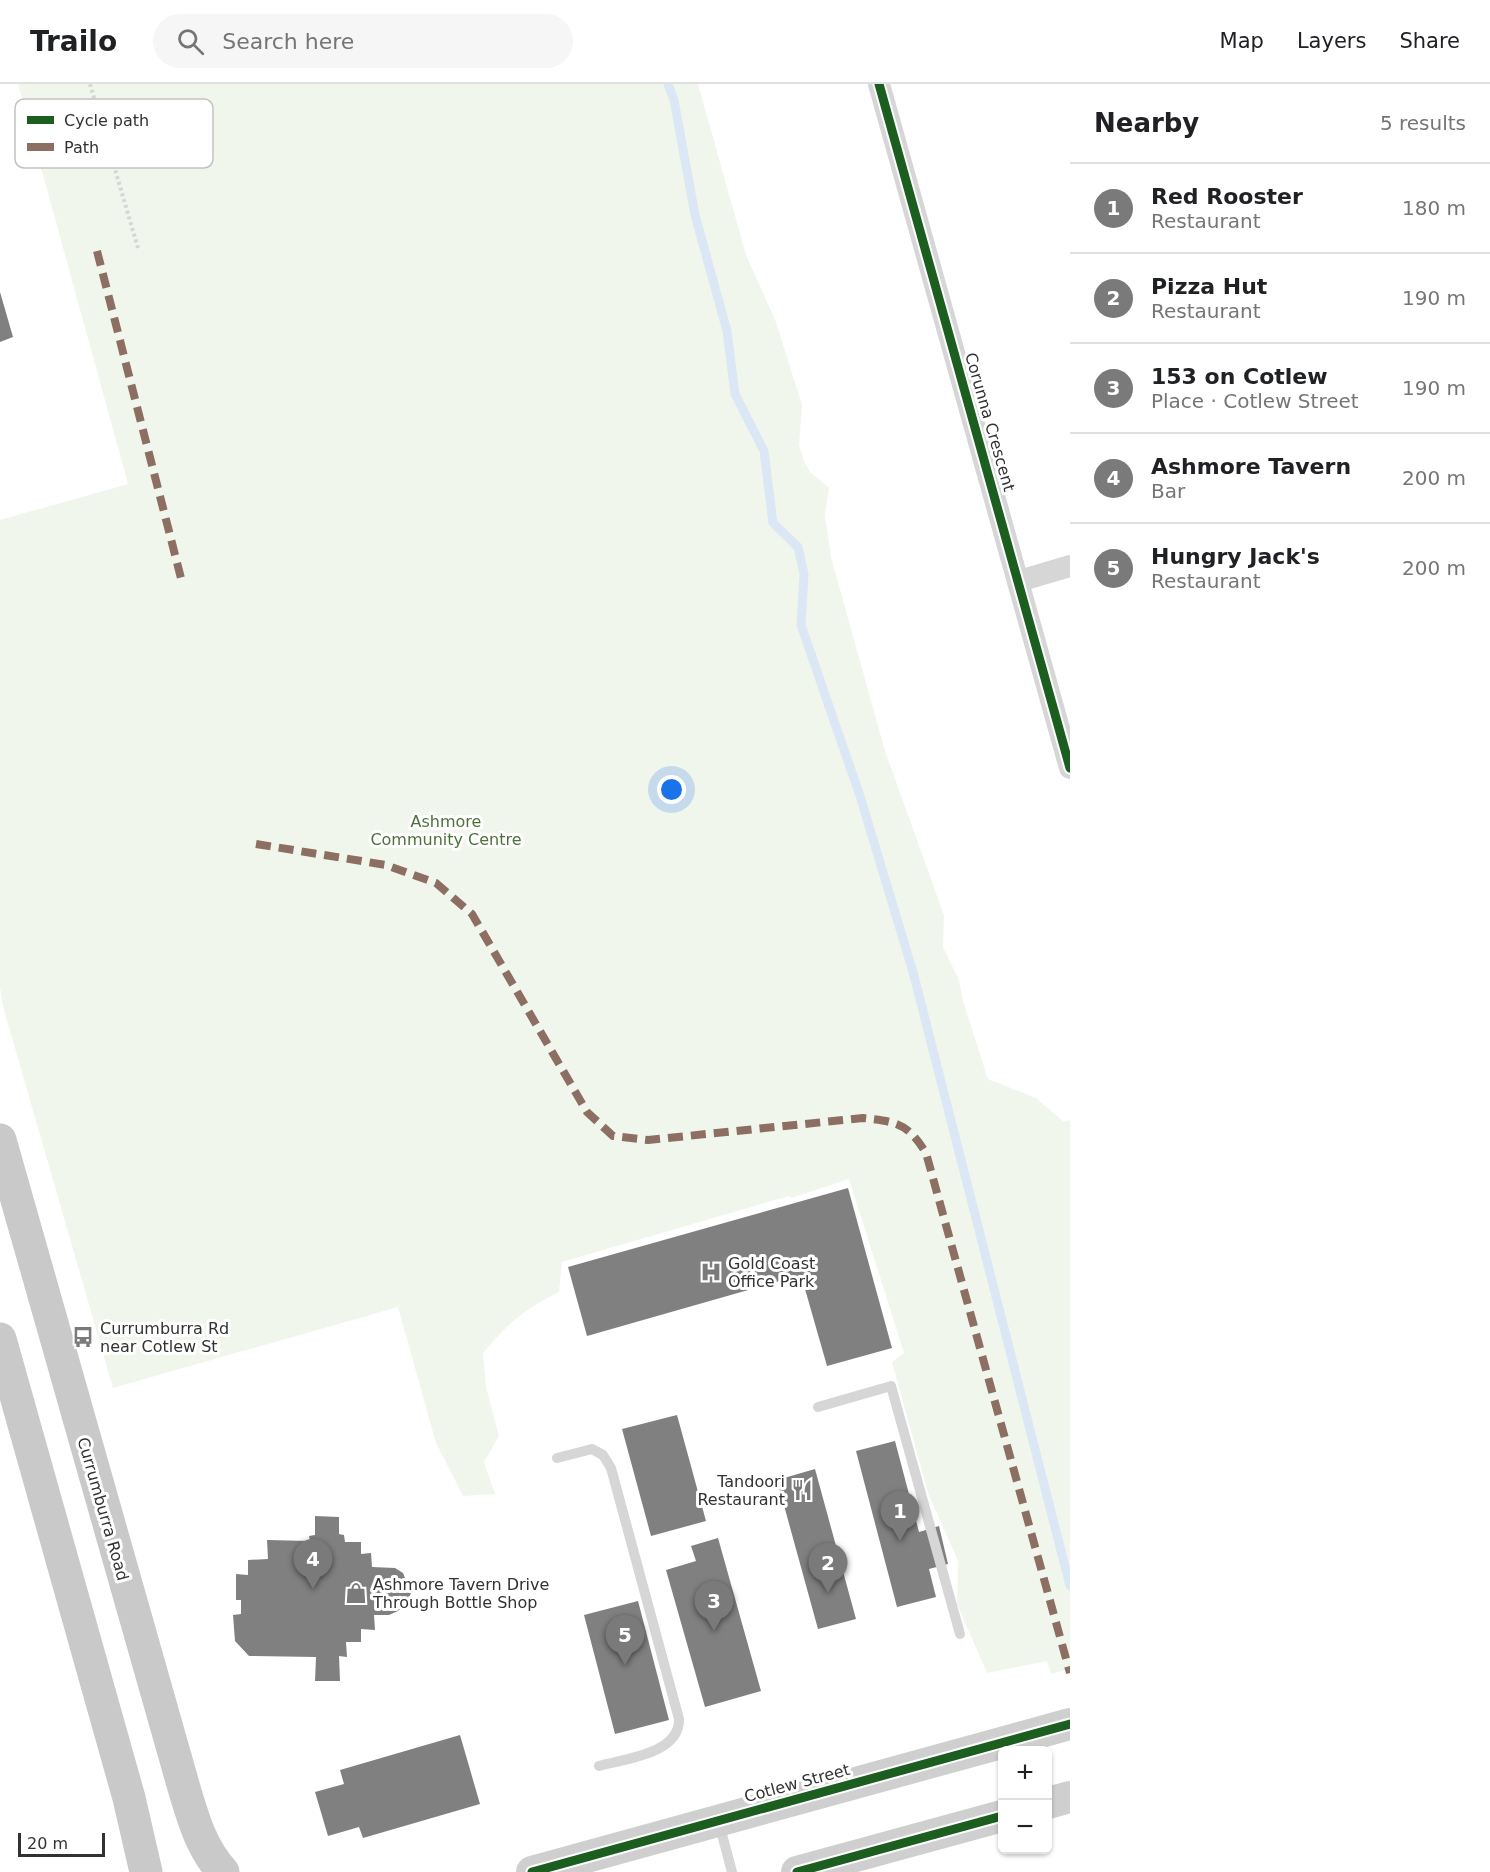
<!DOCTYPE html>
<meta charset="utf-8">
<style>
:root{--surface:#fff;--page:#f6f6f6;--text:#202124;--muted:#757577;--line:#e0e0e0;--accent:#7a7a7a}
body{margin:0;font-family:"DejaVu Sans",sans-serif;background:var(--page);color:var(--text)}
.controls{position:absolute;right:18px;bottom:18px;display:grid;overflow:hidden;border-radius:9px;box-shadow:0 2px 4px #0004}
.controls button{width:54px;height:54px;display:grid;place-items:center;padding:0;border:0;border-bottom:2px solid var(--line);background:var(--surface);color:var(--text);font:30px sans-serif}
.scale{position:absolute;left:18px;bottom:15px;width:87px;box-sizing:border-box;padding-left:6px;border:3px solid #323232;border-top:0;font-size:16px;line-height:21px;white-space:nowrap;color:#323232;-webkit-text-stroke:4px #fff;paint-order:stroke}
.you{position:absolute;left:672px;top:706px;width:21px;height:21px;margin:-15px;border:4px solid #fff;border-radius:50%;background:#1a73e8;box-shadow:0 0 0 9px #1a73e833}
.badge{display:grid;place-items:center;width:39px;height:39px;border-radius:50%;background:var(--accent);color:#fff;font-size:20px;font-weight:700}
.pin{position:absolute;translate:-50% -50px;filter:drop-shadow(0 2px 3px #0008)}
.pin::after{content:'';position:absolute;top:32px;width:21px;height:18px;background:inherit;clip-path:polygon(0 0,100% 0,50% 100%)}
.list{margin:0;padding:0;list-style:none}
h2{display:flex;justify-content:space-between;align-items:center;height:78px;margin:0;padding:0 24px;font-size:26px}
h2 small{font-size:20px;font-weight:400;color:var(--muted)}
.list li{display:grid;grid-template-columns:39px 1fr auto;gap:18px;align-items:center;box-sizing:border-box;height:90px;padding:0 24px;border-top:2px solid var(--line)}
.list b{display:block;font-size:22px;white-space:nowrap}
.list p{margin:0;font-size:20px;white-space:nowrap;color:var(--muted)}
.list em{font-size:20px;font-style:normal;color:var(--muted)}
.icon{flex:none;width:33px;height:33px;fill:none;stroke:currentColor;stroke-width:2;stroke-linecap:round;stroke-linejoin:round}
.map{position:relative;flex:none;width:1070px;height:1788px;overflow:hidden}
header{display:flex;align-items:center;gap:36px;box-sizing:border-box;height:84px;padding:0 30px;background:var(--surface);border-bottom:2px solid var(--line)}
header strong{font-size:28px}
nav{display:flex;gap:33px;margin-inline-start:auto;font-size:21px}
.search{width:420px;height:54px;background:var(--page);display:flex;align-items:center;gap:15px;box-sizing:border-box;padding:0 21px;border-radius:33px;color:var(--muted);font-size:22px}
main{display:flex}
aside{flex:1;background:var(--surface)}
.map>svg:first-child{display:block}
</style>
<header>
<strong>Trailo</strong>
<div class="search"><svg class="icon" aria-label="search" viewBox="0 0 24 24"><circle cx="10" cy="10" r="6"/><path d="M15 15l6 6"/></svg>Search here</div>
<nav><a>Map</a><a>Layers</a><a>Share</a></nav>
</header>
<main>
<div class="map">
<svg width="1070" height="1788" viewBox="0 0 1070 1788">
<rect width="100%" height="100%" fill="#fff"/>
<path fill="#f1f6ed" d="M 18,0 L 698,0 L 746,171 L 776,238 L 802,321 L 799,361 L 804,377 L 810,388 L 829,404 L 825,431 L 831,473 L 885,667 L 944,831 L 943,863 L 959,896 L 963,917 L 988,995 L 1036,1014 L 1064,1038 L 1070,1036 L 1070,1585 L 1051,1590 L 1047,1577 L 987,1589 L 957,1520 L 958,1477 L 928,1409 L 892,1278 L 904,1269 L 849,1095 L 791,1114 L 789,1112 L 562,1178 L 559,1208 C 525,1225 507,1240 483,1269 L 486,1303 L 499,1352 L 484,1378 L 495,1410 L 463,1412 L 436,1359 L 398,1223 L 113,1304 L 4,926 L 0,904 L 0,436 L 128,400 Z"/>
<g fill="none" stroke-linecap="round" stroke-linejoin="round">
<path stroke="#dbe7f4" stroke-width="9" d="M 668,0 L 674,16 L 695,131 L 727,247 L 735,310 L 764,367 L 773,439 L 798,463 L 804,490 L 801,541 L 860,712 L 913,888 L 1070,1502"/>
</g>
<path fill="#808080" d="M 0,208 L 13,253 L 0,258 Z
M 848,1104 L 892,1264 L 827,1282 L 801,1191 L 587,1252 L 568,1183 Z
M 677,1331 L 706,1437 L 651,1452 L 622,1345 Z
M 895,1357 L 919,1448 L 939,1442 L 948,1480 L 929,1485 L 936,1513 L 897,1523 L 856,1367 Z
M 815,1385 L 856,1535 L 818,1545 L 777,1396 Z
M 315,1432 L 339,1433 L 339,1450 L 344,1451 L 345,1458 L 361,1458 L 361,1470 L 371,1469 L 372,1483 L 395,1484 L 403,1489 L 411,1509 L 406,1520 L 398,1527 L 389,1531 L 374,1531 L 375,1546 L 361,1545 L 361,1558 L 346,1558 L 347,1573 L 339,1572 L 340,1597 L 315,1597 L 316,1573 L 249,1572 L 235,1557 L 233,1531 L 241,1530 L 241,1516 L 236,1516 L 236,1490 L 248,1491 L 248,1476 L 268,1475 L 267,1456 L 310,1457 L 309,1452 L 315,1451 Z
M 718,1454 L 761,1607 L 705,1623 L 666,1486 L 696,1477 L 691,1462 Z
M 638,1517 L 669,1636 L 615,1650 L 584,1531 Z
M 460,1651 L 480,1720 L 363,1754 L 359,1743 L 328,1752 L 315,1708 L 344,1700 L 340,1686 Z"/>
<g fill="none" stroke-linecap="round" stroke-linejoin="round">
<path stroke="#d6d6d6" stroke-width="4" stroke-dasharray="3 3" stroke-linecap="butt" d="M 90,0 L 138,164"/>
<path stroke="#d6d6d6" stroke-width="10" d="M 818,1323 L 891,1302 L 960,1550
M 557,1374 L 592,1365 L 603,1371 L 611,1384 L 679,1635 C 680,1670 624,1675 599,1682
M 719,1739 L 732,1788"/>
<path stroke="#d6d6d6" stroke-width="22" d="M 879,0 L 1070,684
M 1019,497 L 1070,482"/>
<path stroke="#cfcfcf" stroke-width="32" d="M 1048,1719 L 1070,1713
M 532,1788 L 1070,1640
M 797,1788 L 1002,1732"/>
<path stroke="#c9c9c9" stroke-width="33" d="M 0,1056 L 184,1704 C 193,1734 201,1764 223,1788
M 0,1255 L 129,1714 L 146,1788"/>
<path stroke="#8d6e63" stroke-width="8" stroke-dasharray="15 8" stroke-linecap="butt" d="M 97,167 L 182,498
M 256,760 L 386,781 L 436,799 L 472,830 L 587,1028 L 613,1052 L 648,1056 L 863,1034 C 898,1038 907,1039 926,1069 L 1070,1589"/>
<defs>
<path id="cycleway" d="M 879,0 L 1070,684
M 532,1788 L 1070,1640
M 797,1788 L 1002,1732"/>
</defs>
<use href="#cycleway" stroke="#fff" stroke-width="13"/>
<use href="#cycleway" stroke="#1b5e20" stroke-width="9"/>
</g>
<defs>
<symbol id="hospital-bare" viewBox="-9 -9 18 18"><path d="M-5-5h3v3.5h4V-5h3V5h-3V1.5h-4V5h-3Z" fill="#7a7a7a" stroke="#fff" stroke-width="2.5" paint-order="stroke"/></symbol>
<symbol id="bus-bare" viewBox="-9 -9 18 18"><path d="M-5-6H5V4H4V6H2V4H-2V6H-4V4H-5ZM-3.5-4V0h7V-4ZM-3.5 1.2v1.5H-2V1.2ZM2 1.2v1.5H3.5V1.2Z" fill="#7a7a7a" stroke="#fff" stroke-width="2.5" paint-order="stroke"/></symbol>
<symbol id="restaurant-bare" viewBox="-9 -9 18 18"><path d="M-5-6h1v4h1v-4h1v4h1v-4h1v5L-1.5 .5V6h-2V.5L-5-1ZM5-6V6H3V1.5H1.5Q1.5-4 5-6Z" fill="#7a7a7a" stroke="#fff" stroke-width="2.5" paint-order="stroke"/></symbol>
<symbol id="shop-bare" viewBox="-9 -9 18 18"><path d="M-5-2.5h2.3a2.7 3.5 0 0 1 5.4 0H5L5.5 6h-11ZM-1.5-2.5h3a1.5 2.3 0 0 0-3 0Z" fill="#7a7a7a" stroke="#fff" stroke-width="2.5" paint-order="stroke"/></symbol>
</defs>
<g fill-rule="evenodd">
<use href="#hospital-bare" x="696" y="1173" width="30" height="30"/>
<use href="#bus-bare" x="68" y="1238" width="30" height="30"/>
<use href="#restaurant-bare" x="787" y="1391" width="30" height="30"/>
<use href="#shop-bare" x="341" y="1494" width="30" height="30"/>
</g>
<g text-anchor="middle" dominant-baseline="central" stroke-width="6" stroke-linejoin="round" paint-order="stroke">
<g font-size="16" fill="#323232" stroke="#fff">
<text transform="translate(990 338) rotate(74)">Corunna Crescent</text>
<text transform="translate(103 1425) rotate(74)">Currumburra Road</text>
<text transform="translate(797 1699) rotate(-15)">Cotlew Street</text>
</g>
<g font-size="16" fill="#4e713b" stroke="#fff">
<text x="446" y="737">Ashmore<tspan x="446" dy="18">Community Centre</tspan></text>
</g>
<g font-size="16" fill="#323232" stroke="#fff" text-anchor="start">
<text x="728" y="1179">Gold Coast<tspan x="728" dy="18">Office Park</tspan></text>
<text x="100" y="1244">Currumburra Rd<tspan x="100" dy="18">near Cotlew St</tspan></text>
<text x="785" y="1397" text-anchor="end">Tandoori<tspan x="785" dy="18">Restaurant</tspan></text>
<text x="373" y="1500">Ashmore Tavern Drive<tspan x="373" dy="18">Through Bottle Shop</tspan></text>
</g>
</g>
<rect x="15" y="15" width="198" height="69" rx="9" fill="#fff" stroke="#c2c2c2" stroke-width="1.5"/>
<rect x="27" y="32" width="27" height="8" fill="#1b5e20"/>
<rect x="27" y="59" width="27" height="8" fill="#8d6e63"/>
<g font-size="16" fill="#323232">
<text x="64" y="42">Cycle path</text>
<text x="64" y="69">Path</text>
</g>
</svg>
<div class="controls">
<button>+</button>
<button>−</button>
</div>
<div class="scale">20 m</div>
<div class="you"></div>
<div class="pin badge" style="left:900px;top:1457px">1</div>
<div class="pin badge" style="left:828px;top:1509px">2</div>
<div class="pin badge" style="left:714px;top:1547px">3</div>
<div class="pin badge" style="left:313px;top:1505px">4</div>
<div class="pin badge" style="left:625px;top:1581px">5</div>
</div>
<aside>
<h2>Nearby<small>5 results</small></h2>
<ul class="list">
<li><span class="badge">1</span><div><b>Red Rooster</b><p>Restaurant</p></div><em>180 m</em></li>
<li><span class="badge">2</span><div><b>Pizza Hut</b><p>Restaurant</p></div><em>190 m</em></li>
<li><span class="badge">3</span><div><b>153 on Cotlew</b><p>Place · Cotlew Street</p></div><em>190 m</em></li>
<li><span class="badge">4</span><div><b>Ashmore Tavern</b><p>Bar</p></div><em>200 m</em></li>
<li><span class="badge">5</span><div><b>Hungry Jack's</b><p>Restaurant</p></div><em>200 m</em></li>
</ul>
</aside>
</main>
